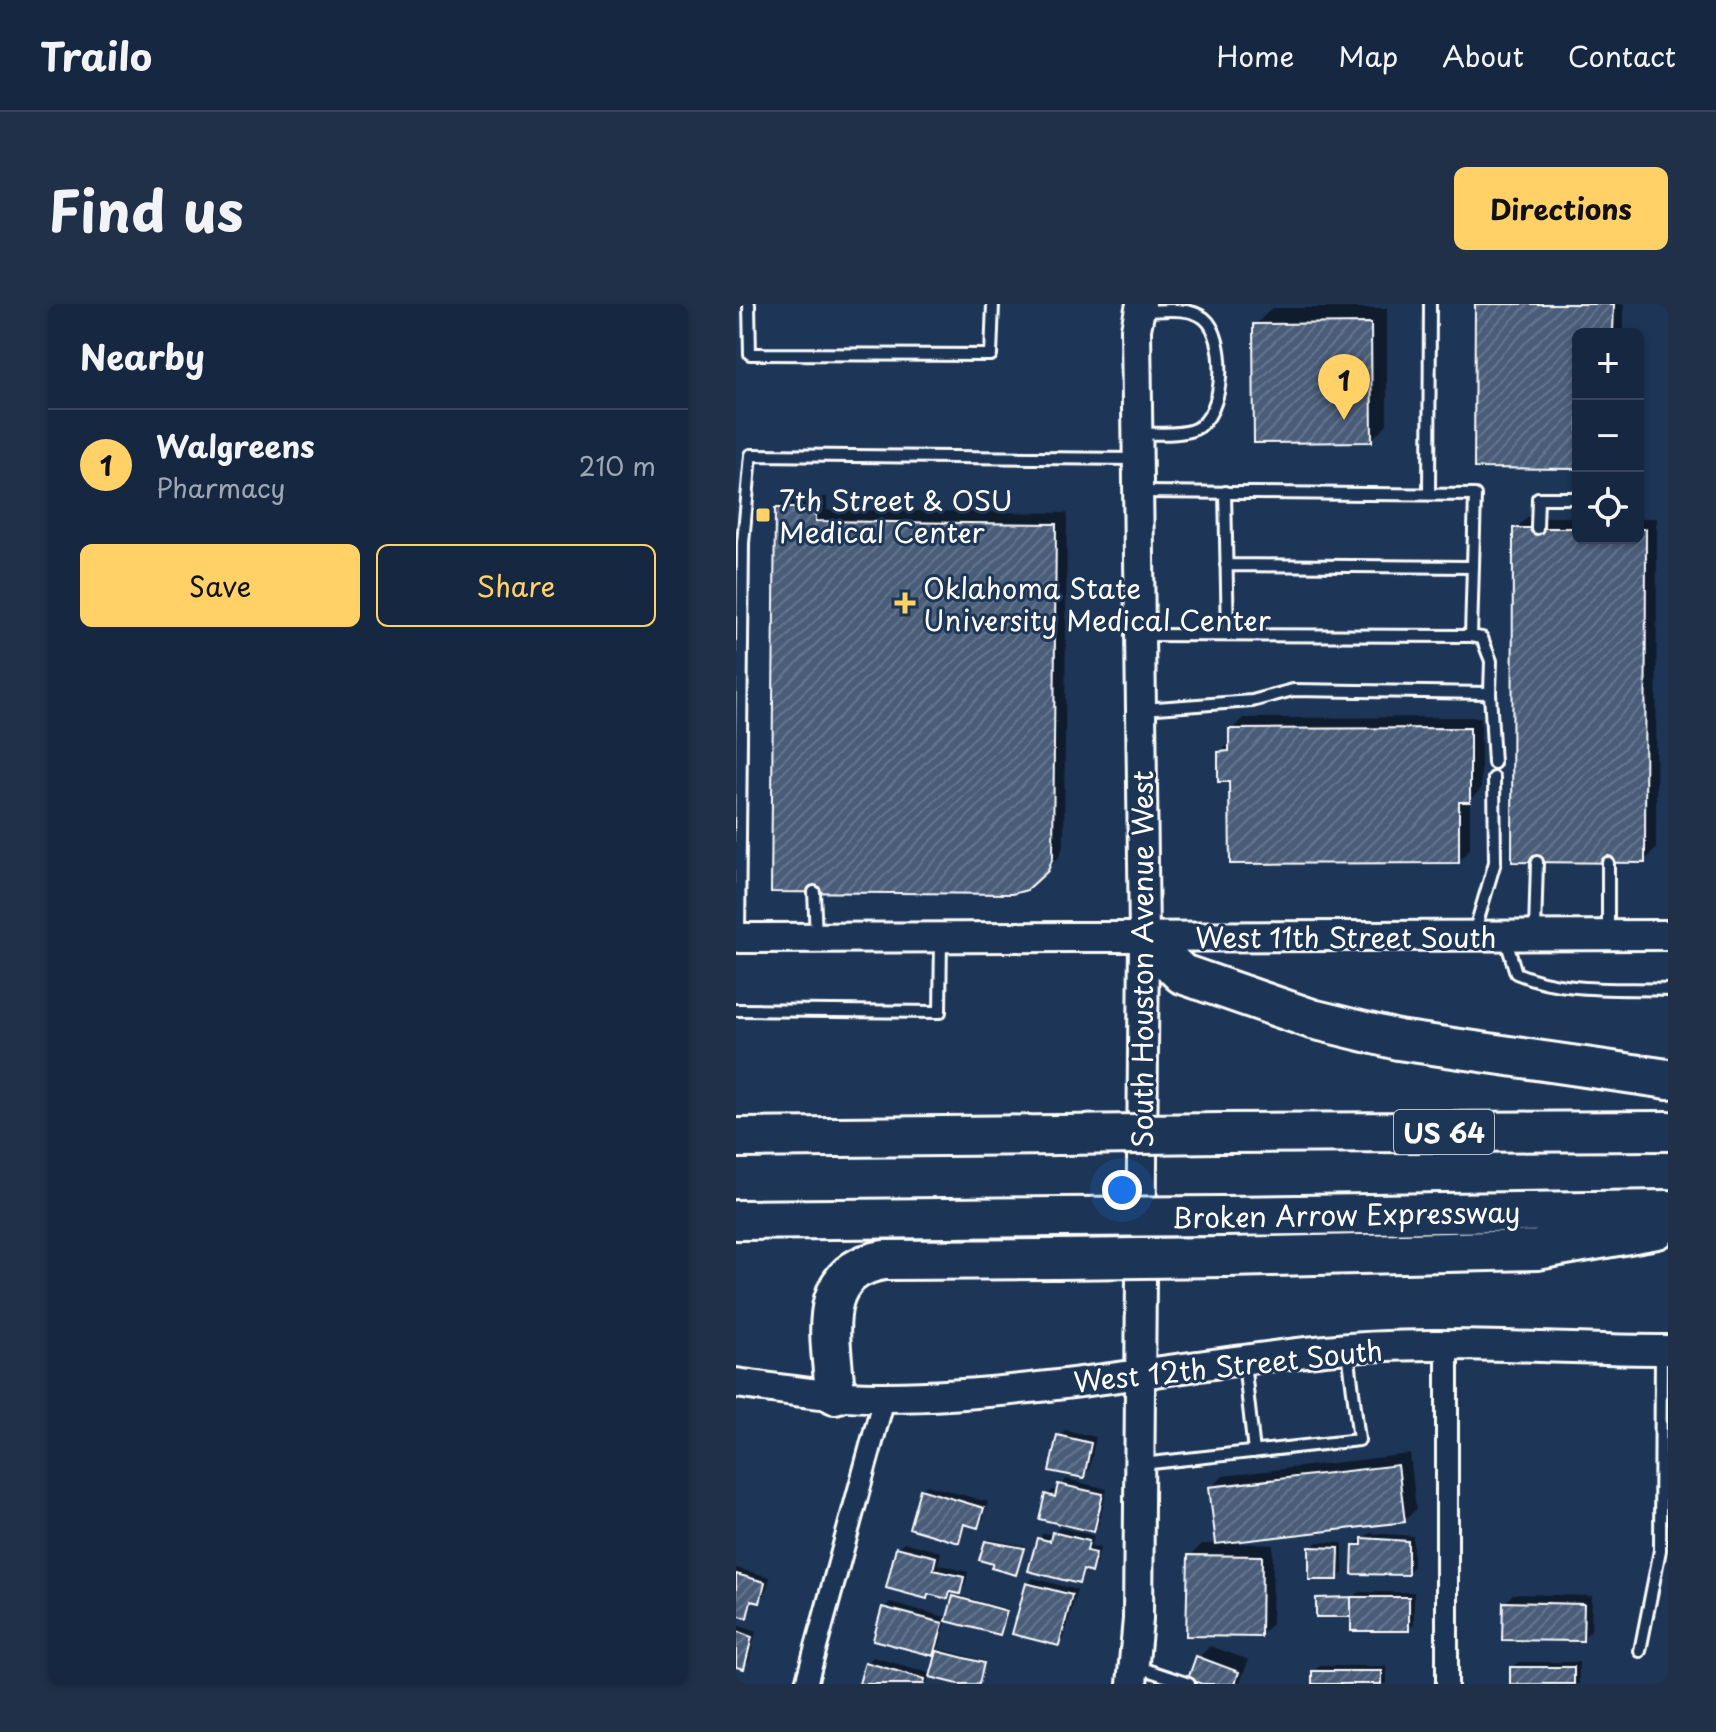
<!DOCTYPE html>
<meta charset="utf-8">
<style>
:root{--surface:#162841;--page:#1f3048;--text:#f1f3f6;--muted:#9ea6b1;--line:#35445a;--accent:#ffd166}
body{margin:0;font-family:"Playpen Sans",sans-serif;background:var(--page);color:var(--text)}
.controls{position:absolute;right:24px;top:24px;display:grid;overflow:hidden;border-radius:12px;box-shadow:0 2px 6px #0004}
.controls button{width:72px;height:72px;display:grid;place-items:center;padding:0;border:0;border-bottom:2px solid var(--line);background:var(--surface);color:var(--text);font:40px sans-serif}
.you{position:absolute;left:386px;top:886px;width:28px;height:28px;margin:-20px;border:6px solid #fff;border-radius:50%;background:#1a73e8;box-shadow:0 0 0 12px #1a73e833}
.badge{display:grid;place-items:center;width:52px;height:52px;border-radius:50%;background:var(--accent);color:#111;font-size:26px;font-weight:700}
.pin{position:absolute;translate:-50% -66px;filter:drop-shadow(0 2px 4px #0008)}
.pin::after{content:'';position:absolute;top:42px;width:28px;height:24px;background:inherit;clip-path:polygon(0 0,100% 0,50% 100%)}
.list{margin:0;padding:0;list-style:none}
h2{display:flex;justify-content:space-between;align-items:center;height:104px;margin:0;padding:0 32px;font-size:34px}
h2 small{font-size:26px;font-weight:400;color:var(--muted)}
.list li{display:grid;grid-template-columns:52px 1fr auto;gap:24px;align-items:center;box-sizing:border-box;height:112px;padding:0 32px;border-top:2px solid var(--line)}
.list b{display:block;font-size:30px;white-space:nowrap}
.list p{margin:0;font-size:26px;white-space:nowrap;color:var(--muted)}
.list em{font-size:26px;font-style:normal;color:var(--muted)}
.actions{display:flex;gap:16px;padding:24px 32px}
.actions a{flex:1;padding:18px 0;border:2px solid var(--accent);border-radius:12px;text-align:center;font-size:28px;color:var(--accent)}
.actions .main{background:var(--accent);color:#111}
.icon{flex:none;width:44px;height:44px;fill:none;stroke:currentColor;stroke-width:2;stroke-linecap:round;stroke-linejoin:round}
.map{position:relative;flex:none;width:932px;height:1380px;overflow:hidden;border-radius:12px}
header{display:flex;align-items:center;gap:48px;box-sizing:border-box;height:112px;padding:0 40px;background:var(--surface);border-bottom:2px solid var(--line)}
header strong{font-size:38px}
nav{display:flex;gap:44px;margin-inline-start:auto;font-size:28px}
.intro{display:flex;align-items:center;justify-content:space-between;box-sizing:border-box;height:192px;padding:0 48px}
h1{margin:0;font-size:56px}
.button{padding:20px 36px;border-radius:12px;background:var(--accent);color:#111;font-size:28px;font-weight:700}
main{display:flex;gap:48px;padding:0 48px}
aside{flex:1;background:var(--surface);border-radius:12px;box-shadow:0 2px 6px #0004}
.map>svg:first-child{display:block}
</style>
<header>
<strong>Trailo</strong>
<nav><a>Home</a><a>Map</a><a>About</a><a>Contact</a></nav>
</header>
<div class="intro"><h1>Find us</h1><a class="button">Directions</a></div>
<main>
<aside>
<h2>Nearby<small></small></h2>
<ul class="list">
<li><span class="badge">1</span><div><b>Walgreens</b><p>Pharmacy</p></div><em>210 m</em></li>
</ul>
<div class="actions"><a class="main">Save</a><a>Share</a></div>
</aside>
<div class="map">
<svg width="932" height="1380" viewBox="0 0 932 1380">
<defs>
<pattern id="building-hatch" width="6" height="6" patternUnits="userSpaceOnUse" patternTransform="scale(2)"><rect width="6" height="6" fill="#4a5d79"/><path d="M-1 1l2-2M0 6l6-6M5 7l2-2" fill="none" stroke="#65758d"/></pattern>
</defs>
<rect width="100%" height="100%" fill="#1d3557"/>
<filter id="ink" filterUnits="userSpaceOnUse"><feTurbulence type="fractalNoise" baseFrequency=".0125" numOctaves="2"/><feDisplacementMap in="SourceGraphic" scale="16" xChannelSelector="R" yChannelSelector="G"/><feConvolveMatrix kernelMatrix="1 2 1 2 8 2 1 2 1" color-interpolation-filters="sRGB"/></filter>
<g filter="url(#ink)">
<path fill="#0007" d="M 741,0 L 888,0 L 888,30 L 842,30 L 842,163 Z
M 536,4 L 651,4 L 651,120 L 635,136 L 519,21 Z
M 53,193 L 91,193 L 91,206 L 331,209 L 328,540 L 323,553 L 290,584 L 41,205 Z
M 791,213 L 842,213 L 842,234 L 902,234 L 902,214 L 921,214 L 920,545 L 908,557 L 779,225 Z
M 745,413 L 745,485 L 734,496 L 734,545 L 723,557 L 495,476 L 484,449 L 495,437 L 495,426 L 507,414 Z
M 329,1126 L 360,1133 L 353,1166 L 347,1172 L 323,1132 Z
M 674,1150 L 680,1205 L 668,1217 L 484,1238 L 537,1241 L 536,1320 L 524,1331 L 454,1252 L 466,1240 L 482,1240 L 476,1184 L 487,1172 Z
M 330,1175 L 371,1185 L 363,1220 L 357,1226 L 311,1191 L 317,1186 L 323,1187 Z
M 191,1181 L 252,1198 L 247,1216 L 241,1222 L 231,1219 L 222,1237 L 186,1186 Z
M 324,1223 L 358,1232 L 355,1242 L 364,1244 L 360,1261 L 350,1265 L 343,1278 L 302,1235 L 308,1229 L 317,1231 Z
M 634,1229 L 677,1232 L 677,1263 L 671,1269 L 619,1241 Z
M 253,1235 L 289,1242 L 279,1269 L 251,1238 Z
M 168,1238 L 205,1248 L 202,1260 L 232,1268 L 229,1282 L 212,1293 L 194,1289 L 190,1293 L 162,1244 Z
M 581,1238 L 607,1239 L 607,1269 L 601,1274 L 575,1244 Z
M 0,1264 L 34,1273 L 29,1291 L 23,1297 L 18,1296 L 10,1311 L 0,1309 Z
M 297,1274 L 341,1286 L 328,1334 L 322,1340 L 292,1280 Z
M 623,1288 L 678,1288 L 678,1320 L 672,1325 L 582,1295 L 619,1292 Z
M 777,1290 L 856,1292 L 855,1326 L 846,1335 L 769,1299 Z
M 221,1291 L 272,1305 L 266,1327 L 211,1315 L 203,1344 L 198,1350 L 148,1304 L 154,1298 L 213,1314 Z
M 0,1321 L 20,1327 L 13,1357 L 7,1362 L 0,1361 Z
M 474,1342 L 513,1356 L 503,1380 L 472,1380 L 462,1354 Z
M 204,1345 L 249,1357 L 243,1380 L 193,1370 L 191,1380 L 125,1380 L 131,1359 L 137,1353 L 197,1370 Z
M 782,1358 L 843,1358 L 843,1380 L 776,1380 L 776,1364 Z
M 583,1362 L 651,1362 L 651,1380 L 578,1380 L 578,1368 Z"/>
<path fill="url(#building-hatch)" stroke="#fff" stroke-width="2" d="M 739,0 L 878,0 L 877,30 L 842,30 L 842,165 L 738,164 Z
M 635,19 L 636,138 L 518,139 L 517,20 Z
M 39,204 L 80,204 L 80,217 L 320,220 L 317,553 L 312,567 L 291,586 L 276,590 L 35,588 Z
M 777,224 L 842,224 L 842,234 L 902,234 L 902,225 L 910,225 L 909,559 L 776,558 Z
M 734,424 L 734,498 L 723,498 L 723,559 L 494,560 L 493,478 L 482,478 L 482,448 L 493,447 L 493,425 Z
M 321,1131 L 355,1139 L 348,1174 L 313,1167 Z
M 662,1161 L 669,1218 L 480,1240 L 473,1183 Z
M 322,1180 L 367,1190 L 358,1228 L 303,1215 L 309,1190 L 319,1193 Z
M 184,1185 L 248,1204 L 242,1224 L 228,1220 L 223,1239 L 173,1224 Z
M 316,1228 L 353,1237 L 351,1247 L 360,1249 L 355,1269 L 347,1266 L 343,1280 L 292,1267 L 301,1234 L 314,1237 Z
M 626,1234 L 672,1237 L 672,1271 L 616,1270 L 617,1241 L 626,1241 Z
M 249,1237 L 288,1244 L 280,1271 L 255,1264 L 257,1260 L 243,1256 Z
M 160,1243 L 200,1253 L 197,1266 L 228,1273 L 224,1290 L 214,1288 L 212,1295 L 192,1290 L 191,1295 L 150,1284 Z
M 573,1243 L 603,1244 L 602,1276 L 573,1276 Z
M 452,1251 L 526,1252 L 525,1333 L 450,1332 Z
M 0,1270 L 29,1278 L 24,1299 L 15,1297 L 11,1314 L 0,1311 Z
M 290,1279 L 336,1291 L 323,1342 L 276,1330 Z
M 217,1292 L 271,1307 L 264,1331 L 210,1317 Z
M 615,1293 L 673,1293 L 673,1327 L 615,1327 Z
M 615,1293 L 615,1313 L 580,1313 L 580,1294 Z
M 767,1298 L 848,1300 L 847,1337 L 766,1336 Z
M 146,1303 L 207,1319 L 198,1352 L 137,1336 Z
M 0,1327 L 16,1333 L 8,1365 L 0,1363 Z
M 201,1347 L 248,1359 L 243,1380 L 222,1380 L 194,1373 Z
M 460,1352 L 503,1368 L 499,1380 L 466,1380 L 452,1375 Z
M 129,1358 L 189,1375 L 188,1380 L 123,1380 Z
M 774,1363 L 838,1363 L 838,1380 L 774,1380 Z
M 576,1367 L 646,1367 L 646,1380 L 576,1380 Z"/>
<g fill="none" stroke-linecap="round" stroke-linejoin="round">
<defs>
<path id="lane" d="M 13,0 L 14,50 L 255,51 L 257,0
M 403,130 C 419,129 444,132 459,125 C 490,112 492,33 468,14 C 452,2 426,7 407,7
M 406,188 L 739,191 L 735,332 L 406,331
M 489,188 L 492,331
M 693,191 L 694,0
M 801,224 L 802,194 L 842,194
M 490,261 L 737,263
M 735,332 L 746,334 L 755,357 L 754,389
M 407,405 L 516,397 L 557,386 L 754,389 L 758,459
M 872,559 L 872,629
M 78,588 L 80,632
M 799,628 L 801,558
M 738,629 L 759,558 L 758,474
M 3,632 L 7,239 L 15,151 L 401,155
M 769,633 L 780,669 C 827,689 881,684 932,686
M 0,706 L 204,708 L 205,634
M 508,1058 L 518,1148
M 406,1160 L 623,1136 L 612,1047
M 904,1347 L 924,1246 L 925,1047
M 399,1362 L 453,1380"/>
<path id="street" d="M 70,1380 L 148,1094
M 711,1380 L 711,1042"/>
<path id="secondary" d="M 3,634 L 932,631
M 0,1079 C 50,1086 101,1094 151,1093 C 295,1092 437,1062 580,1047 C 696,1034 815,1046 932,1046
M 396,1380 L 402,1315 L 408,633 L 400,25 L 405,0"/>
<path id="highway" d="M 408,633 L 446,670 L 576,715 L 662,736 L 932,775
M 485,829 L 932,827
M 0,834 L 324,831
M 486,912 L 932,906
M 0,916 L 324,913
M 490,953 L 801,946 L 921,925
M 99,1090 C 96,1038 76,967 148,956 L 320,955"/>
</defs>
<use href="#lane" stroke="#fff" stroke-width="16"/>
<use href="#street" stroke="#fff" stroke-width="26"/>
<use href="#secondary" stroke="#fff" stroke-width="34"/>
<use href="#highway" stroke="#fff" stroke-width="44"/>
<use href="#lane" stroke="#1d3557" stroke-width="10"/>
<use href="#street" stroke="#1d3557" stroke-width="20"/>
<use href="#secondary" stroke="#1d3557" stroke-width="28"/>
<use href="#highway" stroke="#1d3557" stroke-width="38"/>
<defs>
<path id="highway-bridge" d="M 324,831 L 485,829
M 324,913 L 486,912
M 320,955 L 490,953"/>
</defs>
<use href="#highway-bridge" stroke="#fff" stroke-width="44" stroke-linecap="butt"/>
<use href="#highway-bridge" stroke="#1d3557" stroke-width="38"/>
</g>
</g>
<g fill="#ffd166" stroke="#1d3557" stroke-width="3">
<rect x="19" y="203" width="16" height="16" rx="4"/>
<path d="M165 287h8v8h8v8h-8v8h-8v-8h-8v-8h8z"/>
</g>
<g text-anchor="middle" dominant-baseline="central" stroke-width="6" stroke-linejoin="round" paint-order="stroke">
<rect fill="#1d3557" stroke="#bbc2cd" stroke-width="2" x="658" y="806" width="100" height="44" rx="6"/>
<g font-size="26" font-weight="bold" fill="#fff">
<text x="708" y="828">US 64</text>
</g>
<g font-size="28" fill="#fff" stroke="#1d3557" text-anchor="start">
<text x="43" y="195">7th Street &amp; OSU<tspan x="43" dy="32">Medical Center</tspan></text>
<text x="187" y="283">Oklahoma State<tspan x="187" dy="32">University Medical Center</tspan></text>
</g>
<g font-size="28" fill="#fff" stroke="#1d3557">
<text x="610" y="632">West 11th Street South</text>
<text transform="translate(405 655) rotate(-90)">South Houston Avenue West</text>
<text transform="translate(610 910) rotate(-1)">Broken Arrow Expressway</text>
<text transform="translate(492 1061) rotate(-6)">West 12th Street South</text>
</g>
</g>
</svg>
<div class="controls">
<button>+</button>
<button>−</button>
<button><svg class="icon" aria-label="locate" viewBox="0 0 24 24"><circle cx="12" cy="12" r="6"/><path d="M12 2v4M12 18v4M2 12h4M18 12h4"/></svg></button>
</div>
<div class="you"></div>
<div class="pin badge" style="left:608px;top:116px">1</div>
</div>
</main>
